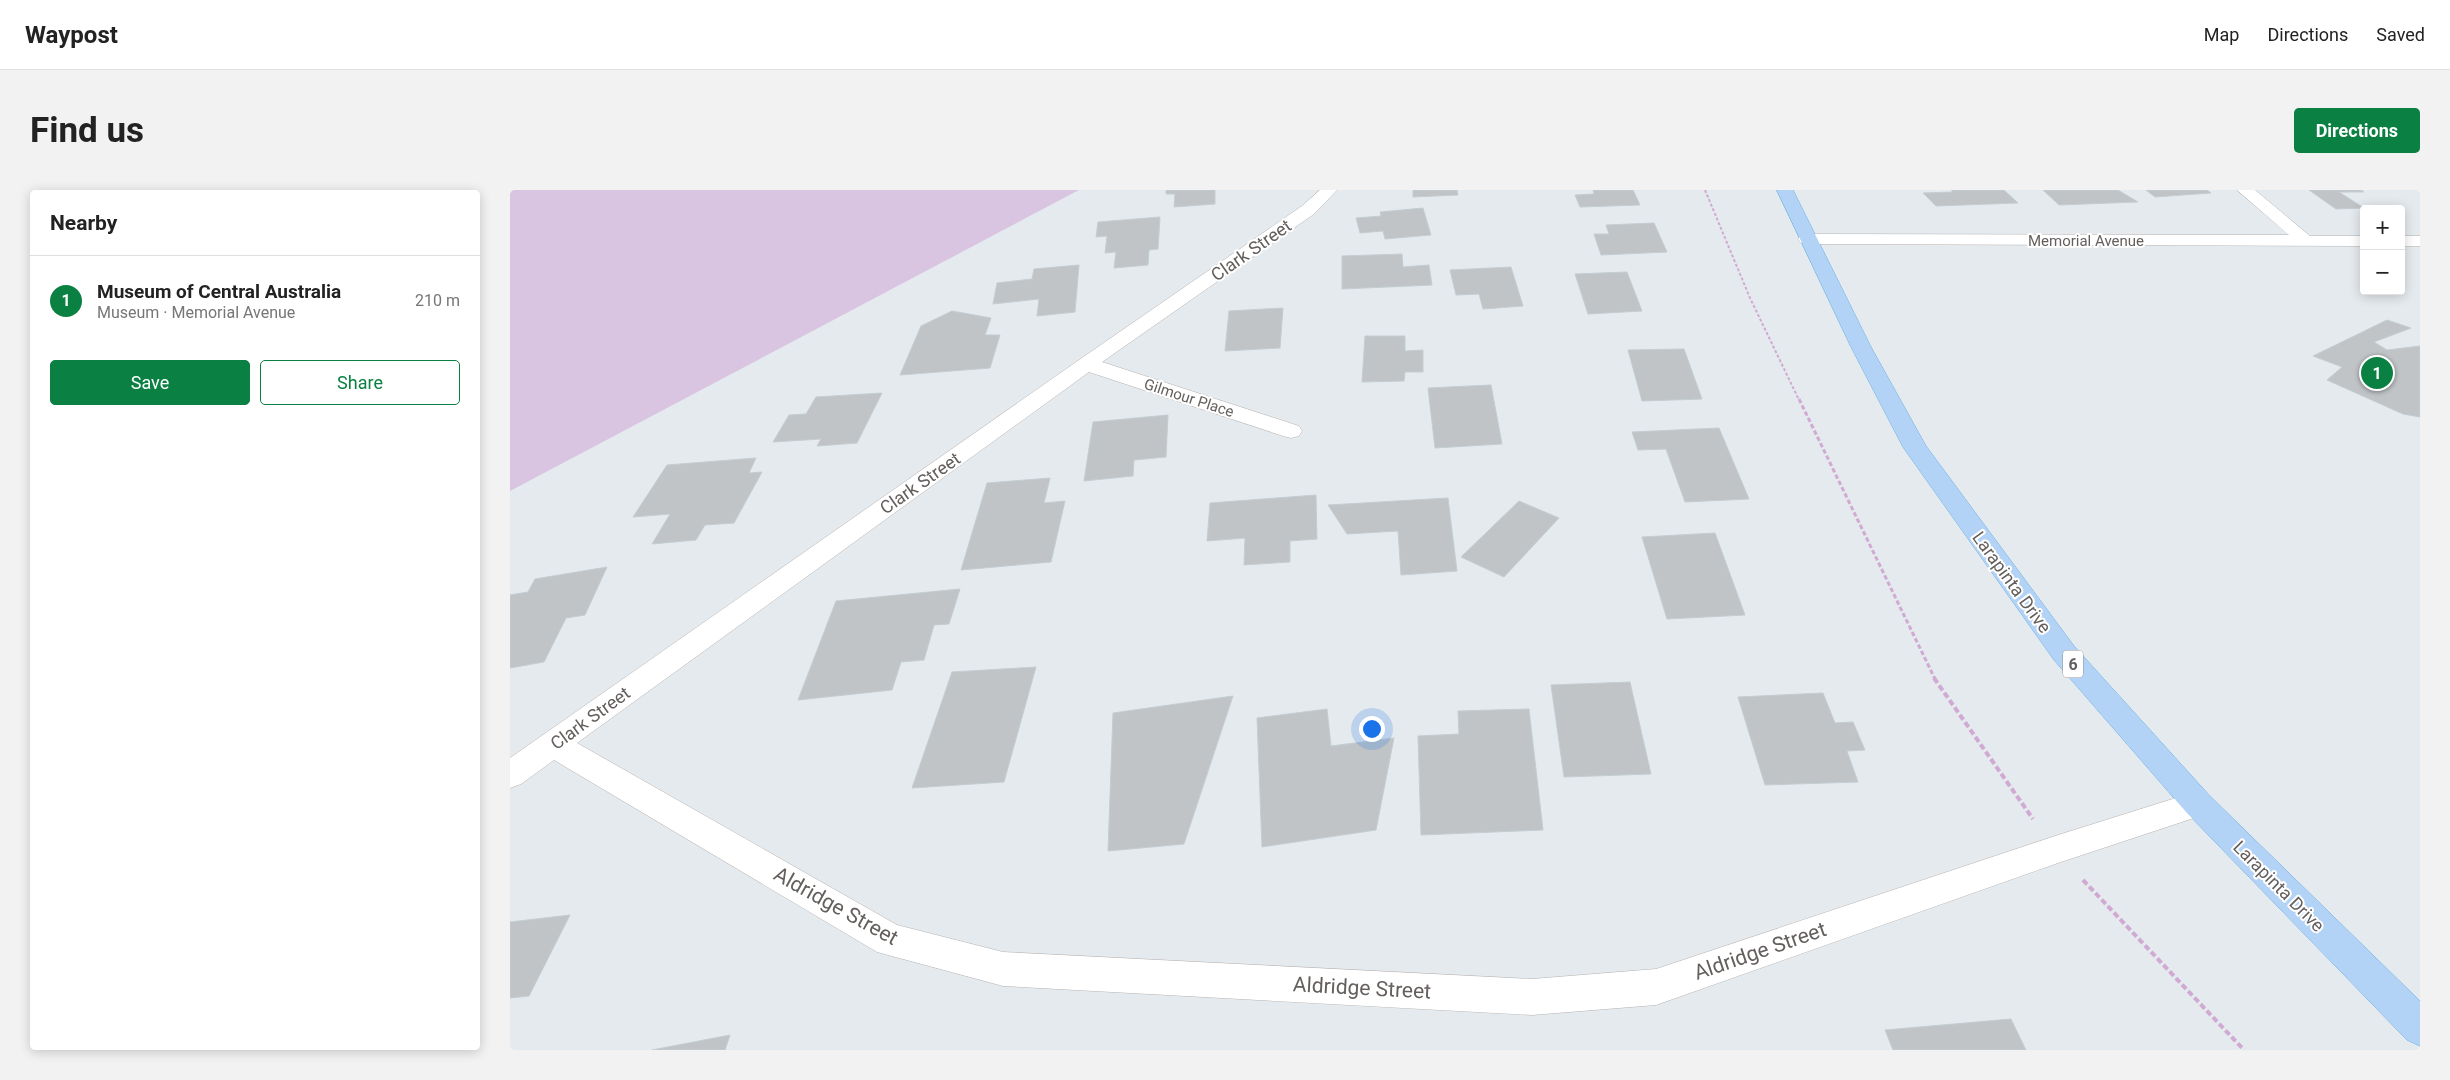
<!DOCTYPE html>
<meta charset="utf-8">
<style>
:root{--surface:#fff;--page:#f2f2f2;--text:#222;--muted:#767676;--line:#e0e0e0;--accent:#0b8043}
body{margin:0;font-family:Roboto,sans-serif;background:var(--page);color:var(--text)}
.controls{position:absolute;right:15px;top:15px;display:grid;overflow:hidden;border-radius:5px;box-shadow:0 2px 12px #0003}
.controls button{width:45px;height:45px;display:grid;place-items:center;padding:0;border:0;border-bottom:1px solid var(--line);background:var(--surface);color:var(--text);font:25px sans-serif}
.you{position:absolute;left:861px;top:538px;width:18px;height:18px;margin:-12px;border:4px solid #fff;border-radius:50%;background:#1a73e8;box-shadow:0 0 0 8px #1a73e833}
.badge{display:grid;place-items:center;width:32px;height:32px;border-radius:50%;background:var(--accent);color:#fff;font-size:16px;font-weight:700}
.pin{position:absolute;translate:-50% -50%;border:2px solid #fff;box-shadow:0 1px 5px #0006}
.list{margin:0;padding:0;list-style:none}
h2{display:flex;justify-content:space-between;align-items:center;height:65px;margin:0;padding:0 20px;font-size:21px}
h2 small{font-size:16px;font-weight:400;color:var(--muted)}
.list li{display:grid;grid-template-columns:32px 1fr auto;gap:15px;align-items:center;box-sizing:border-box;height:90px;padding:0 20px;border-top:1px solid var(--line)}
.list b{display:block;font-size:19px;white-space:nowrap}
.list p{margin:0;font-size:16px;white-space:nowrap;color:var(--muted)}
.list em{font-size:16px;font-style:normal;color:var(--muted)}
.actions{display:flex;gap:10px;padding:15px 20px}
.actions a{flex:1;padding:11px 0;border:1px solid var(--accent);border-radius:5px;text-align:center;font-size:18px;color:var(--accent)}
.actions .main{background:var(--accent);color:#fff}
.map{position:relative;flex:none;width:1910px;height:860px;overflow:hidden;border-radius:5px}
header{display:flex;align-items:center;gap:30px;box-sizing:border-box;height:70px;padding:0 25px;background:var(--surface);border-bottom:1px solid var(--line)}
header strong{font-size:24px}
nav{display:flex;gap:28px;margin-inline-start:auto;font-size:18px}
.intro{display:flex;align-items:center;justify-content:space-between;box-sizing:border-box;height:120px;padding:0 30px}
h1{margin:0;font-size:35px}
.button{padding:12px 22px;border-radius:5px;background:var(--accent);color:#fff;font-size:18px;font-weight:700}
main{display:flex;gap:30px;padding:0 30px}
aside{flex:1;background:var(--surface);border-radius:5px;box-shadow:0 2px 12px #0003}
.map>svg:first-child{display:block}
</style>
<header>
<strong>Waypost</strong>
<nav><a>Map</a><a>Directions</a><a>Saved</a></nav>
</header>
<div class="intro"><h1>Find us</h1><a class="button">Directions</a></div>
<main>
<aside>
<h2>Nearby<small></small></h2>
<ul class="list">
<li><span class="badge">1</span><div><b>Museum of Central Australia</b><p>Museum · Memorial Avenue</p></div><em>210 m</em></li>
</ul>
<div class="actions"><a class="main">Save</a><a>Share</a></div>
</aside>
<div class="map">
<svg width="1910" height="860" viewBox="0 0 1910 860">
<rect width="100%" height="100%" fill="#e5eaee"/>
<path fill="#d9c5e2" d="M 0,0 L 569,0 L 0,301 Z"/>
<path fill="#c0c4c6" stroke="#c4cdd2" d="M 656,0 L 705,0 L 705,14 L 664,17 L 665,4 L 656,4 Z
M 903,0 L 947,0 L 948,5 L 903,7 Z
M 1083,0 L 1123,0 L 1130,15 L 1070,17 L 1065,5 L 1084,4 Z
M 1441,0 L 1494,0 L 1508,13 L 1426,16 L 1413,3 L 1443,2 Z
M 1533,0 L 1608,0 L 1628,12 L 1549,15 Z
M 1636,0 L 1697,0 L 1701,3 L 1645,7 Z
M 1799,0 L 1851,0 L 1854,2 L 1829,2 L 1854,18 L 1826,19 Z
M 913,18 L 921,45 L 875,49 L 873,41 L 850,43 L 846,28 L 871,26 L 870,22 Z
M 650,27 L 648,59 L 639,60 L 638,75 L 604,78 L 606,62 L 595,63 L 597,46 L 586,47 L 588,32 Z
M 1144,33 L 1157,62 L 1091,65 L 1084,44 L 1099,44 L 1096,35 Z
M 892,64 L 893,77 L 919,75 L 922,95 L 832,99 L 832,66 Z
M 569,75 L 565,122 L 527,126 L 529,109 L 483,114 L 487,93 L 522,89 L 524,79 Z
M 1001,77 L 1013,116 L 973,119 L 969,104 L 946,105 L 940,80 Z
M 1117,82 L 1132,121 L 1078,124 L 1065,84 Z
M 773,118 L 770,158 L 715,161 L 719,121 Z
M 442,121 L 481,128 L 475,145 L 490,145 L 480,178 L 390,185 L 411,136 Z
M 1877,130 L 1901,138 L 1864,152 L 1877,160 L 1910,156 L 1910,227 L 1893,224 L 1817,190 L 1832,177 L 1803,166 Z
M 855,146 L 895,146 L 895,161 L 913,160 L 913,182 L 895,182 L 894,191 L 852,192 Z
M 1174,159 L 1192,209 L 1132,211 L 1118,160 Z
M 981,195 L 992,254 L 925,258 L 918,198 Z
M 372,203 L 347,253 L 307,256 L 311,249 L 263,252 L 279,225 L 296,224 L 306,207 Z
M 658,225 L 656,267 L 624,270 L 623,286 L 574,291 L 583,232 Z
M 1209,238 L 1239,309 L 1175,312 L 1156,259 L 1128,260 L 1122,242 Z
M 246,268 L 239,283 L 252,282 L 224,333 L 195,335 L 186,350 L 142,354 L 160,324 L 123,327 L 157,275 Z
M 540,288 L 534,313 L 555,311 L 541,372 L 451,380 L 477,293 Z
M 806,305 L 807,349 L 780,351 L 780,372 L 734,375 L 735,348 L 697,351 L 700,313 Z
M 938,308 L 947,381 L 891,385 L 888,341 L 837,344 L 818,315 Z
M 1009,311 L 1049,328 L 994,387 L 951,367 Z
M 1205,343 L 1235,425 L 1157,429 L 1132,347 Z
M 97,377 L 75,425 L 56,428 L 34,472 L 0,478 L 0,405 L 18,402 L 25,389 Z
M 450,399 L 439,434 L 424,435 L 414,470 L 391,472 L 382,500 L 288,510 L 326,411 Z
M 526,477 L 494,592 L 402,598 L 442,482 Z
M 1120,492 L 1141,584 L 1054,587 L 1041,495 Z
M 1313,503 L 1325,533 L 1343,532 L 1355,560 L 1337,561 L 1348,592 L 1255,595 L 1228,507 Z
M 723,506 L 674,654 L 598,661 L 603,523 Z
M 817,519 L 821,556 L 884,548 L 866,640 L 752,657 L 747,528 Z
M 1019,519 L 1033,640 L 911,645 L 908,546 L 949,544 L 948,521 Z
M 60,725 L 19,806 L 0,808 L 0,732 Z
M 1501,829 L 1516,860 L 1383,860 L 1375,840 Z
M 220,845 L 215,860 L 142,860 Z"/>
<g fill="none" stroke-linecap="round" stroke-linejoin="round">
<defs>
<path id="minor" d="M 810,0 L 827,0 L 804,24 L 592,172 L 789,236 L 792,241 L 789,246 L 781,248 L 773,246 L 579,182 L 67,553 L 387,735 L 493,762 L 1022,789 L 1146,779 L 1545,646 L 1688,601 L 1699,605 L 1704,614 L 1699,623 L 1545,674 L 1146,815 L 1022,825 L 493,796 L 367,762 L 44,570 L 11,594 L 0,598 L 0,568 L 569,170 L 792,16 Z
M 1727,0 L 1745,0 L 1800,46 L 1854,46 L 1854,56 L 1297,54 L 1291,53 L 1288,49 L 1291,45 L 1297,44 L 1779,45 Z
M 1891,46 L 1910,46 L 1910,56 L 1891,56 Z"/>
<path id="major" d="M 1267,0 L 1283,0 L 1361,157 L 1416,256 L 1564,456 L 1699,605 L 1910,811 L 1910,856 L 1897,850 L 1677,623 L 1544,470 L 1393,257 L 1341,157 Z"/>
</defs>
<use href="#minor" stroke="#b6b2b0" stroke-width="1"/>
<use href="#major" stroke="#6bb0e1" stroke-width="1"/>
<path stroke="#d1aad3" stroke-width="2" stroke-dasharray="3 2" stroke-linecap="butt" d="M 1195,0 L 1240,108 L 1289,210"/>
<path stroke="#d1aad3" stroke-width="3" stroke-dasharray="4.5 2.5" stroke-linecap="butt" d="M 1289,209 L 1425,489"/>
<path stroke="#d1aad3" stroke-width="4" stroke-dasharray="6 3" stroke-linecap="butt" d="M 1424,488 L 1523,629
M 1573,690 L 1734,860"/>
<use href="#minor" fill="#fff" fill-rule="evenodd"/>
<use href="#major" fill="#b2d2f6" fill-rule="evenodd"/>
</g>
<g text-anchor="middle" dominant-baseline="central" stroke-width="4" stroke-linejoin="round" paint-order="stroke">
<g font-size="15" fill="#645f5d" stroke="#fff">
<text x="1576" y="51">Memorial Avenue</text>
<text transform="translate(679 208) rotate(18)">Gilmour Place</text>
</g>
<rect fill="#fff" stroke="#928f8e" stroke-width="1" x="1553" y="460.5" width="20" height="27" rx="4"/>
<g font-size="16" font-weight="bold" fill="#645f5d">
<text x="1563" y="474">6</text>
</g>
<g font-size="18" fill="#645f5d" stroke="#fff">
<text transform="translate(741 60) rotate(-35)">Clark Street</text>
<text transform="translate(410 293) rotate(-35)">Clark Street</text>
<text transform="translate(1502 392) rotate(54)">Larapinta Drive</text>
<text transform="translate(80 528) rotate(-36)">Clark Street</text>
<text transform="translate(1769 696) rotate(45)">Larapinta Drive</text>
</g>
<g font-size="21" fill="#645f5d" stroke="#fff">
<text transform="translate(326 716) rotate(29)">Aldridge Street</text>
<text transform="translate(1250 761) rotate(-19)">Aldridge Street</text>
<text transform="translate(852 798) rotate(3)">Aldridge Street</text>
</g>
</g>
</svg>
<div class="controls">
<button>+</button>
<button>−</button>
</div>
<div class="you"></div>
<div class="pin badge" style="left:1867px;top:183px">1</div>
</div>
</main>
